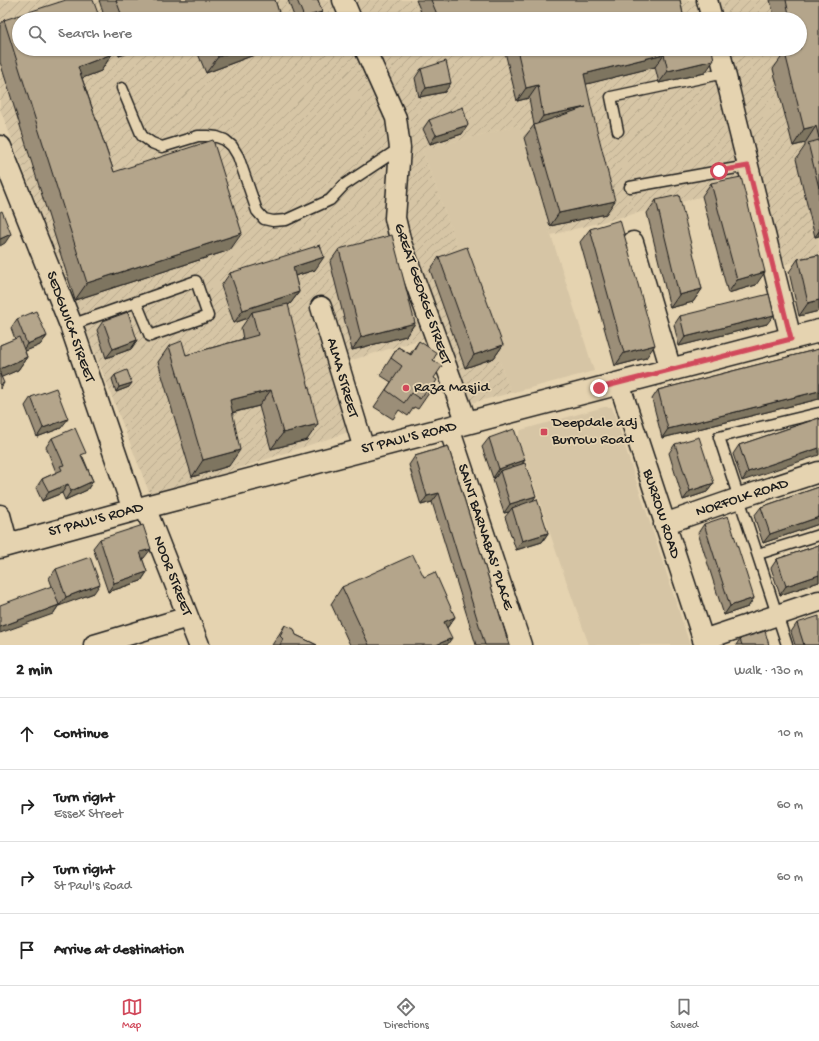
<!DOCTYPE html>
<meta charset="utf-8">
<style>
:root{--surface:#fff;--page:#f6f6f6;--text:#222;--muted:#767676;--line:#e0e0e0;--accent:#d1495b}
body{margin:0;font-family:"Gochi Hand",sans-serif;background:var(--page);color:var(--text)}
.stop{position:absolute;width:12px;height:12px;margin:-9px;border:3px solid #d1495b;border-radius:50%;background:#fff}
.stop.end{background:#d1495b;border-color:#fff;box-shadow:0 1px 4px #0008}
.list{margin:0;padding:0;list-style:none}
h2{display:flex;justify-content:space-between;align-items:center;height:52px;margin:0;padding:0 16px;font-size:17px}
h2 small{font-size:13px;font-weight:400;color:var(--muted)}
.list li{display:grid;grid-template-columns:26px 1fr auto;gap:12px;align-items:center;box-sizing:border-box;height:72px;padding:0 16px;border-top:1px solid var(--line)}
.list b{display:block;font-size:15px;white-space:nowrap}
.list p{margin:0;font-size:13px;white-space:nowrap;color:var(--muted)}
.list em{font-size:13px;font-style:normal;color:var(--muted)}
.icon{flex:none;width:22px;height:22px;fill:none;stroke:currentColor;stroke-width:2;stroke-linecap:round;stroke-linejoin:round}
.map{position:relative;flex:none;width:819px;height:645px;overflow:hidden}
.search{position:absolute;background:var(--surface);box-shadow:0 1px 3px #0004;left:12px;right:12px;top:12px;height:44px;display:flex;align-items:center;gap:10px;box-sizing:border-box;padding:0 14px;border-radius:22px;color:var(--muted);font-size:15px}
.sheet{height:340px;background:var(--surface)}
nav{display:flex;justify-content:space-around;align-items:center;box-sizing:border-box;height:56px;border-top:1px solid var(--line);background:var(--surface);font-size:11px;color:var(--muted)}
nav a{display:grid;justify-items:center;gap:2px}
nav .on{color:var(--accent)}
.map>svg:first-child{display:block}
</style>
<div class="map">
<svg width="819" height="645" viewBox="0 0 819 645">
<defs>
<pattern id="industrial-furrows" width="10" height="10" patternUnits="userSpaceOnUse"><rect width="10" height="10" fill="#d6c5a5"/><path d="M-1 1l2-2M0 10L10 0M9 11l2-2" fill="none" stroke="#b7a98d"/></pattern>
</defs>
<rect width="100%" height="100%" fill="#e5d3b0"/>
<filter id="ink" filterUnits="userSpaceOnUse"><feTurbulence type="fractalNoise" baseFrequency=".025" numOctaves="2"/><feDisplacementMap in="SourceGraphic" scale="8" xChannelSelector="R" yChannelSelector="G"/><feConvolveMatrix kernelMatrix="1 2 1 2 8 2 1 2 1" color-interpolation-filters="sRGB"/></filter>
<g filter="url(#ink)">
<path fill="#d6c5a5" d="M 519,125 L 551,235 L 594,371 L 511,393 L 422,150 Z
M 604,407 L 612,407 L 690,645 L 589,645 L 561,566 L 518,437 L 521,430 Z"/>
<path fill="url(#industrial-furrows)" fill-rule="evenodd" d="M 0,0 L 819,0 L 819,256 L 781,265 L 759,182 L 551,235 L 519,125 L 422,150 L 511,393 L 463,405 L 439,334 L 335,365 L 349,432 L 151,497 L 0,109 ZM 19,19 L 800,19 L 800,49 L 19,49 Z"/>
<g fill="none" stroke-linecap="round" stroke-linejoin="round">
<defs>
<path id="service" d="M 122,88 L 142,136 L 152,143 L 162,147 L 198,136 L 208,136 L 217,137 L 225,140 L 232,146 L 238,156 L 257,211 L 264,219 L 273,221 L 286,220 L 330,200 L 344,185 L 400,148
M 618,131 L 611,97 L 725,73
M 630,187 L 748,166
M 71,325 L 196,281 L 208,316 L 150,336 L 136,302
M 758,554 L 819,535
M 787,645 L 719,437 L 819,413"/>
<path id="minor" d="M 343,0 L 351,19
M 707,0 L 712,19
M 365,49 L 396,118 L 400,148 L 395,218 L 401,243 L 467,423
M 719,49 L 791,339
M 633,242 L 671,370
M 321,307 L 364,449
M 619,383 L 705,645
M 449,428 L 521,645
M 145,507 L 199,645
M 0,515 L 8,545
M 664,524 L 739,498 L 819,472
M 703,640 L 819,601
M 94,645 L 188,617"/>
<path id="tertiary" d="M 0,147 L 71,325 L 134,510
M 0,547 L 134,510 L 819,331"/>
</defs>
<use href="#service" stroke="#1c1c1c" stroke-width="13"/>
<use href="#minor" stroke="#1c1c1c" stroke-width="23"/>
<use href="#tertiary" stroke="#1c1c1c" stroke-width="25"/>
<use href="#service" stroke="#e5d3b0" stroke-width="10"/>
<use href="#minor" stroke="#e5d3b0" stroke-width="20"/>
<use href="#tertiary" stroke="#e5d3b0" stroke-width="22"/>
</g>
<path fill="#9b8e78" stroke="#1c1c1c" d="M 99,0 L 275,0 L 281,19 L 105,19 Z
M 288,0 L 318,0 L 322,12 L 318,19 L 295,19 Z
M 416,0 L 680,0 L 684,19 L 424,19 Z
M 770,0 L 819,0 L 819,236 L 815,237 L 796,159 L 805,146 L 805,143 L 793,146 L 773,69 L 783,55 L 782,49 L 800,49 L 800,19 L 775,19 Z
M 4,20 L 112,54 L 101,71 L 82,78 L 114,172 L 230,250 L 75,300 L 0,62 L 0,25 Z
M 116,49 L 141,49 L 119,56 Z
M 196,49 L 270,49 L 206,73 Z
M 507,49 L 712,49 L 705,73 L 659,83 L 655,67 L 586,84 L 606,214 L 550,226 L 524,138 L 534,125 L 529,98 L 517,101 L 505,52 Z
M 421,69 L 445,92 L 419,97 L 415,78 Z
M 429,120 L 462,134 L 430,144 L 423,129 Z
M 711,183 L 756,285 L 728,293 L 702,196 Z
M 656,200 L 702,289 L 693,302 L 670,308 L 647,213 Z
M 590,229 L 646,358 L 615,366 L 580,242 Z
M 339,249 L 415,323 L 406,336 L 352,350 L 330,262 Z
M 819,255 L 819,311 L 799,316 L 789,272 L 798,259 Z
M 439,257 L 503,345 L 494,358 L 465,368 L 430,270 Z
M 315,270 L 295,276 L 299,292 L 290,304 L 288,305 L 307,440 L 271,449 L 259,406 L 232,413 L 229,466 L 192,477 L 158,362 L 169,346 L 186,355 L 243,339 L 241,328 L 248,318 L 234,323 L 221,286 L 230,273 Z
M 680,316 L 767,324 L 679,346 L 674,325 Z
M 17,319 L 47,336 L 40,345 L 25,351 L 27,357 L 18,370 L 1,377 L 0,345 L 15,339 L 11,328 Z
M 103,321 L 137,340 L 131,349 L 106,358 L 97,330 Z
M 419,341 L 433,360 L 434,378 L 429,393 L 418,409 L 414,407 L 408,416 L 399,410 L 393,419 L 374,407 L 391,382 L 380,375 L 398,347 L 410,354 Z
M 819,349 L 819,399 L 662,438 L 652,399 L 658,390 Z
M 115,375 L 129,387 L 116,392 L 112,379 Z
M 31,397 L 61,428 L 37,437 L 25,406 Z
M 819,418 L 742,481 L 733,454 L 739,445 Z
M 52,438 L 83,457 L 93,481 L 87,490 L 65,500 L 62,493 L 42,501 L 36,488 L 42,479 L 55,473 L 56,472 L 46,447 Z
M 489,438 L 525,460 L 522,464 L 533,501 L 548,533 L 542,542 L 516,550 L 505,517 L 509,512 L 504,513 L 493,480 L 496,477 L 493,478 L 482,447 Z
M 675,444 L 714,483 L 707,492 L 683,500 L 669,453 Z
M 448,446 L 509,645 L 476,645 L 432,502 L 421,505 L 409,465 L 415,456 Z
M 819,487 L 819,524 L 763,543 L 754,516 L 761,507 Z
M 704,524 L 754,598 L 748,607 L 724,615 L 698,533 Z
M 100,539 L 144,558 L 142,558 L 147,572 L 141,581 L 108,592 L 93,548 Z
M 819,545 L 819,582 L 780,595 L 771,568 L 777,559 Z
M 56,569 L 94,593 L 59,605 L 53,614 L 52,586 L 49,578 Z
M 424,577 L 455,617 L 447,628 L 447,645 L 350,645 L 331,604 L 342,587 Z
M 797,623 L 819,645 L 795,645 L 791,632 Z
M 285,625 L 296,635 L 317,645 L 272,645 L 274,642 Z
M 740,639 L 769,645 L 736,645 Z"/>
<path fill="#7e7461" stroke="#1c1c1c" d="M 322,12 L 318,19 L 303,19 L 304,17 Z
M 124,49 L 141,49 L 119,56 Z
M 238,49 L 270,49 L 206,73 L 218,57 Z
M 112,54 L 101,71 L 67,84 L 78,67 Z
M 664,54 L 655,67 L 575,87 L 584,74 Z
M 714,60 L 705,73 L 659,83 L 668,71 Z
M 451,83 L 445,92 L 419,97 L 426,88 Z
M 538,85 L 529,98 L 517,101 L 526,88 Z
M 586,107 L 577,120 L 534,129 L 543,116 Z
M 468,125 L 462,134 L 430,144 L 436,135 Z
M 816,126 L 805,143 L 793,146 L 804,129 Z
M 615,201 L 606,214 L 550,226 L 559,213 Z
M 819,231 L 819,236 L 815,237 Z
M 242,233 L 230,250 L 75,300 L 87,283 Z
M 11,234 L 5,243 L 0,246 L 0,239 Z
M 324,257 L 315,270 L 284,279 L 293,267 Z
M 765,272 L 756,285 L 728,293 L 737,280 Z
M 702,289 L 693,302 L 670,308 L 679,295 Z
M 299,292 L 290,304 L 253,316 L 252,312 L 248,318 L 234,323 L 243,310 Z
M 819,300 L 819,311 L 799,316 L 808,303 Z
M 774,315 L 767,324 L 679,346 L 685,337 Z
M 415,323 L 406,336 L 352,350 L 361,337 Z
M 47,336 L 40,345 L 21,353 L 27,344 Z
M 137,340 L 131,349 L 106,358 L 113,349 Z
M 503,345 L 494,358 L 465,368 L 474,355 Z
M 655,345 L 646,358 L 615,366 L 624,353 Z
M 27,357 L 18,370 L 0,378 L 0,369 Z
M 4,383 L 0,389 L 0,385 Z
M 132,383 L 129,387 L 116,392 L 119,387 Z
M 271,390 L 259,406 L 218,416 L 230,400 Z
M 819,391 L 819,399 L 662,438 L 668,429 Z
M 68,419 L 61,428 L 37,437 L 43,428 Z
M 318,424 L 307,440 L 271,449 L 283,433 Z
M 819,448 L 819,455 L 742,481 L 748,472 Z
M 240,450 L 229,466 L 192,477 L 203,460 Z
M 525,460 L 518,469 L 500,471 L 496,477 L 493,478 L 499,469 Z
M 93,481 L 87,490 L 65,500 L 71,491 Z
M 714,483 L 707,492 L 683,500 L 690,491 Z
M 68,484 L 62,493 L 42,501 L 49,492 Z
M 439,493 L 432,502 L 421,505 L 427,496 Z
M 536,496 L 530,505 L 512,508 L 509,512 L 504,513 L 510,504 Z
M 819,517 L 819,524 L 763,543 L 770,534 Z
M 548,533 L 542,542 L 516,550 L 522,541 Z
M 151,549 L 144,558 L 134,561 L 140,552 Z
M 147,572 L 141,581 L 108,592 L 114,583 Z
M 819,575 L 819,582 L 780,595 L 786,586 Z
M 100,584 L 94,593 L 59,606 L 66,597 Z
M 754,598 L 748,607 L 724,615 L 730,606 Z
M 59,605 L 53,614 L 0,633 L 0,627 Z
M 455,617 L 443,633 L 444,622 Z
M 452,638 L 447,645 L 436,645 Z"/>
<path fill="#b4a58b" stroke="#1c1c1c" d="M 66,0 L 93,0 L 100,19 L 19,19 L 19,49 L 110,49 L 112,54 L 78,67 L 114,172 L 213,140 L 242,233 L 87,283 L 4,20 Z
M 116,0 L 275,0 L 281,19 L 202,19 L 201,17 L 195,19 L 123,19 Z
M 297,0 L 318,0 L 322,12 L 304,17 Z
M 431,0 L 680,0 L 684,19 L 439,19 Z
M 786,0 L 819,0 L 819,138 L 816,126 L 804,129 L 785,53 L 798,49 L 800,49 L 800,19 L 790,19 Z
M 704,16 L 705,19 L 690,19 Z
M 215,49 L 238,49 L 218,57 Z
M 517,49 L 712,49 L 714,60 L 668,71 L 664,54 L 584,74 L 591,106 L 615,201 L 559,213 L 534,125 L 586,107 L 543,116 L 538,85 L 526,88 Z
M 446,61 L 451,83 L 426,88 L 421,69 Z
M 463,107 L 468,125 L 436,135 L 429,120 Z
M 819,140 L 819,188 L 808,143 Z
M 741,177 L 765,272 L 737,280 L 711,183 Z
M 679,195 L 702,289 L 679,295 L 656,200 Z
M 2,211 L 11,234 L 0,239 L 0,212 Z
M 620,220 L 655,345 L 624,353 L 590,229 Z
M 392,235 L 415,323 L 361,337 L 339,249 Z
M 320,245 L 324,257 L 293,267 L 299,292 L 243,310 L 230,273 Z
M 467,247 L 503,345 L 474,355 L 439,257 Z
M 819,255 L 819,300 L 808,303 L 798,259 Z
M 769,294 L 774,315 L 685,337 L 680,316 Z
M 288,304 L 318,424 L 283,433 L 271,390 L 230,400 L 240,450 L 203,460 L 169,346 L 182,341 L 186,355 L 258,335 L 252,312 Z
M 36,311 L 47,336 L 27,344 L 17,319 Z
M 128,312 L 137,340 L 113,349 L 103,321 Z
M 19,337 L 27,357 L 0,369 L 0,345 Z
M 419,341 L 437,353 L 433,360 L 442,366 L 434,378 L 437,380 L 429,393 L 426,391 L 420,399 L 411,393 L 404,403 L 386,390 L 402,366 L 391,358 L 398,347 L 411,355 Z
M 819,349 L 819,391 L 668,429 L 658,390 Z
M 127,370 L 132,383 L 119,387 L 115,375 Z
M 0,374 L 4,383 L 0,385 Z
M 56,388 L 68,419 L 43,428 L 31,397 Z
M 819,418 L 819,448 L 748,472 L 739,445 Z
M 75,428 L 86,453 L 81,455 L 93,481 L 71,491 L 68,484 L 49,492 L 42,479 L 62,470 L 60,466 L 64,465 L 52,438 Z
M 514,429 L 525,460 L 499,469 L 489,438 Z
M 699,437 L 714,483 L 690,491 L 675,444 Z
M 448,446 L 509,645 L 485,645 L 439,493 L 427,496 L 415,456 Z
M 525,463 L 536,496 L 510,504 L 500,471 Z
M 819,487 L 819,517 L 770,534 L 761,507 Z
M 537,499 L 548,533 L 522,541 L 512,508 Z
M 728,516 L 754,598 L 730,606 L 704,524 Z
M 143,525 L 151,549 L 140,552 L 147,572 L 114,583 L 100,539 Z
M 819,545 L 819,575 L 786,586 L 777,559 Z
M 413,555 L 424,577 L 435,572 L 455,617 L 444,622 L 452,638 L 436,645 L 369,645 L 342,587 Z
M 90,557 L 100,584 L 66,597 L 56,569 Z
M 52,586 L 59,605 L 0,627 L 0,605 Z
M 819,616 L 819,645 L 804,645 L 797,623 Z
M 285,625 L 294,629 L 296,635 L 317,645 L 280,645 L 283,639 L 280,636 Z
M 765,631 L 769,645 L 742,645 L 740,639 Z"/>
</g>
<g fill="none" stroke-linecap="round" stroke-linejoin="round" filter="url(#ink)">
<path stroke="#d1495b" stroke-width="5" d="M 599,388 L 791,339 L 748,166 L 719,171"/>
</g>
<g fill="#d1495b" stroke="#e5d3b0" stroke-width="1.5">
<circle cx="406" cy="388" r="4"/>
<rect x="540" y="428" width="8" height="8" rx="2"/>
</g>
<g text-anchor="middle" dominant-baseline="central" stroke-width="3.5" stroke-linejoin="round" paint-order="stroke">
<g font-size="15" fill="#1c1c1c" stroke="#e5d3b0">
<text transform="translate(422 294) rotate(71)">GREAT GEORGE STREET</text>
<text transform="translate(70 327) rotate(70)">SEDGWICK STREET</text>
<text transform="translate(342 378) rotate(74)">ALMA STREET</text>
<text transform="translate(409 438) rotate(-14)">ST PAUL'S ROAD</text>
<text transform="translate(742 498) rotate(-18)">NORFOLK ROAD</text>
<text transform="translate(661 514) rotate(72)">BURROW ROAD</text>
<text transform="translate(96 520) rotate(-15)">ST PAUL'S ROAD</text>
<text transform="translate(485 537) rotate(72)">SAINT BARNABAS' PLACE</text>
<text transform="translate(172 576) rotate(69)">NOOR STREET</text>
</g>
<g font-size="15" fill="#1c1c1c" stroke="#e5d3b0" text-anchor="start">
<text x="414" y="388">Raza Masjid</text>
<text x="552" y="423">Deepdale adj<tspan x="552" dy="17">Burrow Road</tspan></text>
</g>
</g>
</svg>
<div class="stop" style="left:719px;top:171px"></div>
<div class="stop end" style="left:599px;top:388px"></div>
<div class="search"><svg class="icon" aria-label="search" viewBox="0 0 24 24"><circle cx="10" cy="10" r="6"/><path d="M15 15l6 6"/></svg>Search here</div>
</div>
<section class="sheet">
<h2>2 min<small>Walk · 130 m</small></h2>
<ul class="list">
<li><svg class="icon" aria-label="ahead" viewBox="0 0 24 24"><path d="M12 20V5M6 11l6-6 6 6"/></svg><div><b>Continue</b></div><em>10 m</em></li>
<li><svg class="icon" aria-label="right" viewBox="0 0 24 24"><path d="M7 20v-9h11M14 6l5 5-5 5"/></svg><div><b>Turn right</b><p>Essex Street</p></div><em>60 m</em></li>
<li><svg class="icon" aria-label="right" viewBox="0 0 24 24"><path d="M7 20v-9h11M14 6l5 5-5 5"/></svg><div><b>Turn right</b><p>St Paul's Road</p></div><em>60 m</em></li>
<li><svg class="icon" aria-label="arrive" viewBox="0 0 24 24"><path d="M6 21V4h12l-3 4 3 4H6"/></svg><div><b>Arrive at destination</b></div></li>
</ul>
</section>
<nav>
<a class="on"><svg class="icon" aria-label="map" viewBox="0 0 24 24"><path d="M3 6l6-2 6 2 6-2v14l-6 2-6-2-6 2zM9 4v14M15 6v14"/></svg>Map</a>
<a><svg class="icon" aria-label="directions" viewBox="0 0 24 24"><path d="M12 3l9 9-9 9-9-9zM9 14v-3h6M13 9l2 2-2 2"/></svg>Directions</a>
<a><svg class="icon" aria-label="saved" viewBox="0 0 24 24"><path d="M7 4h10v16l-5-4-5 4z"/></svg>Saved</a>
</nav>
